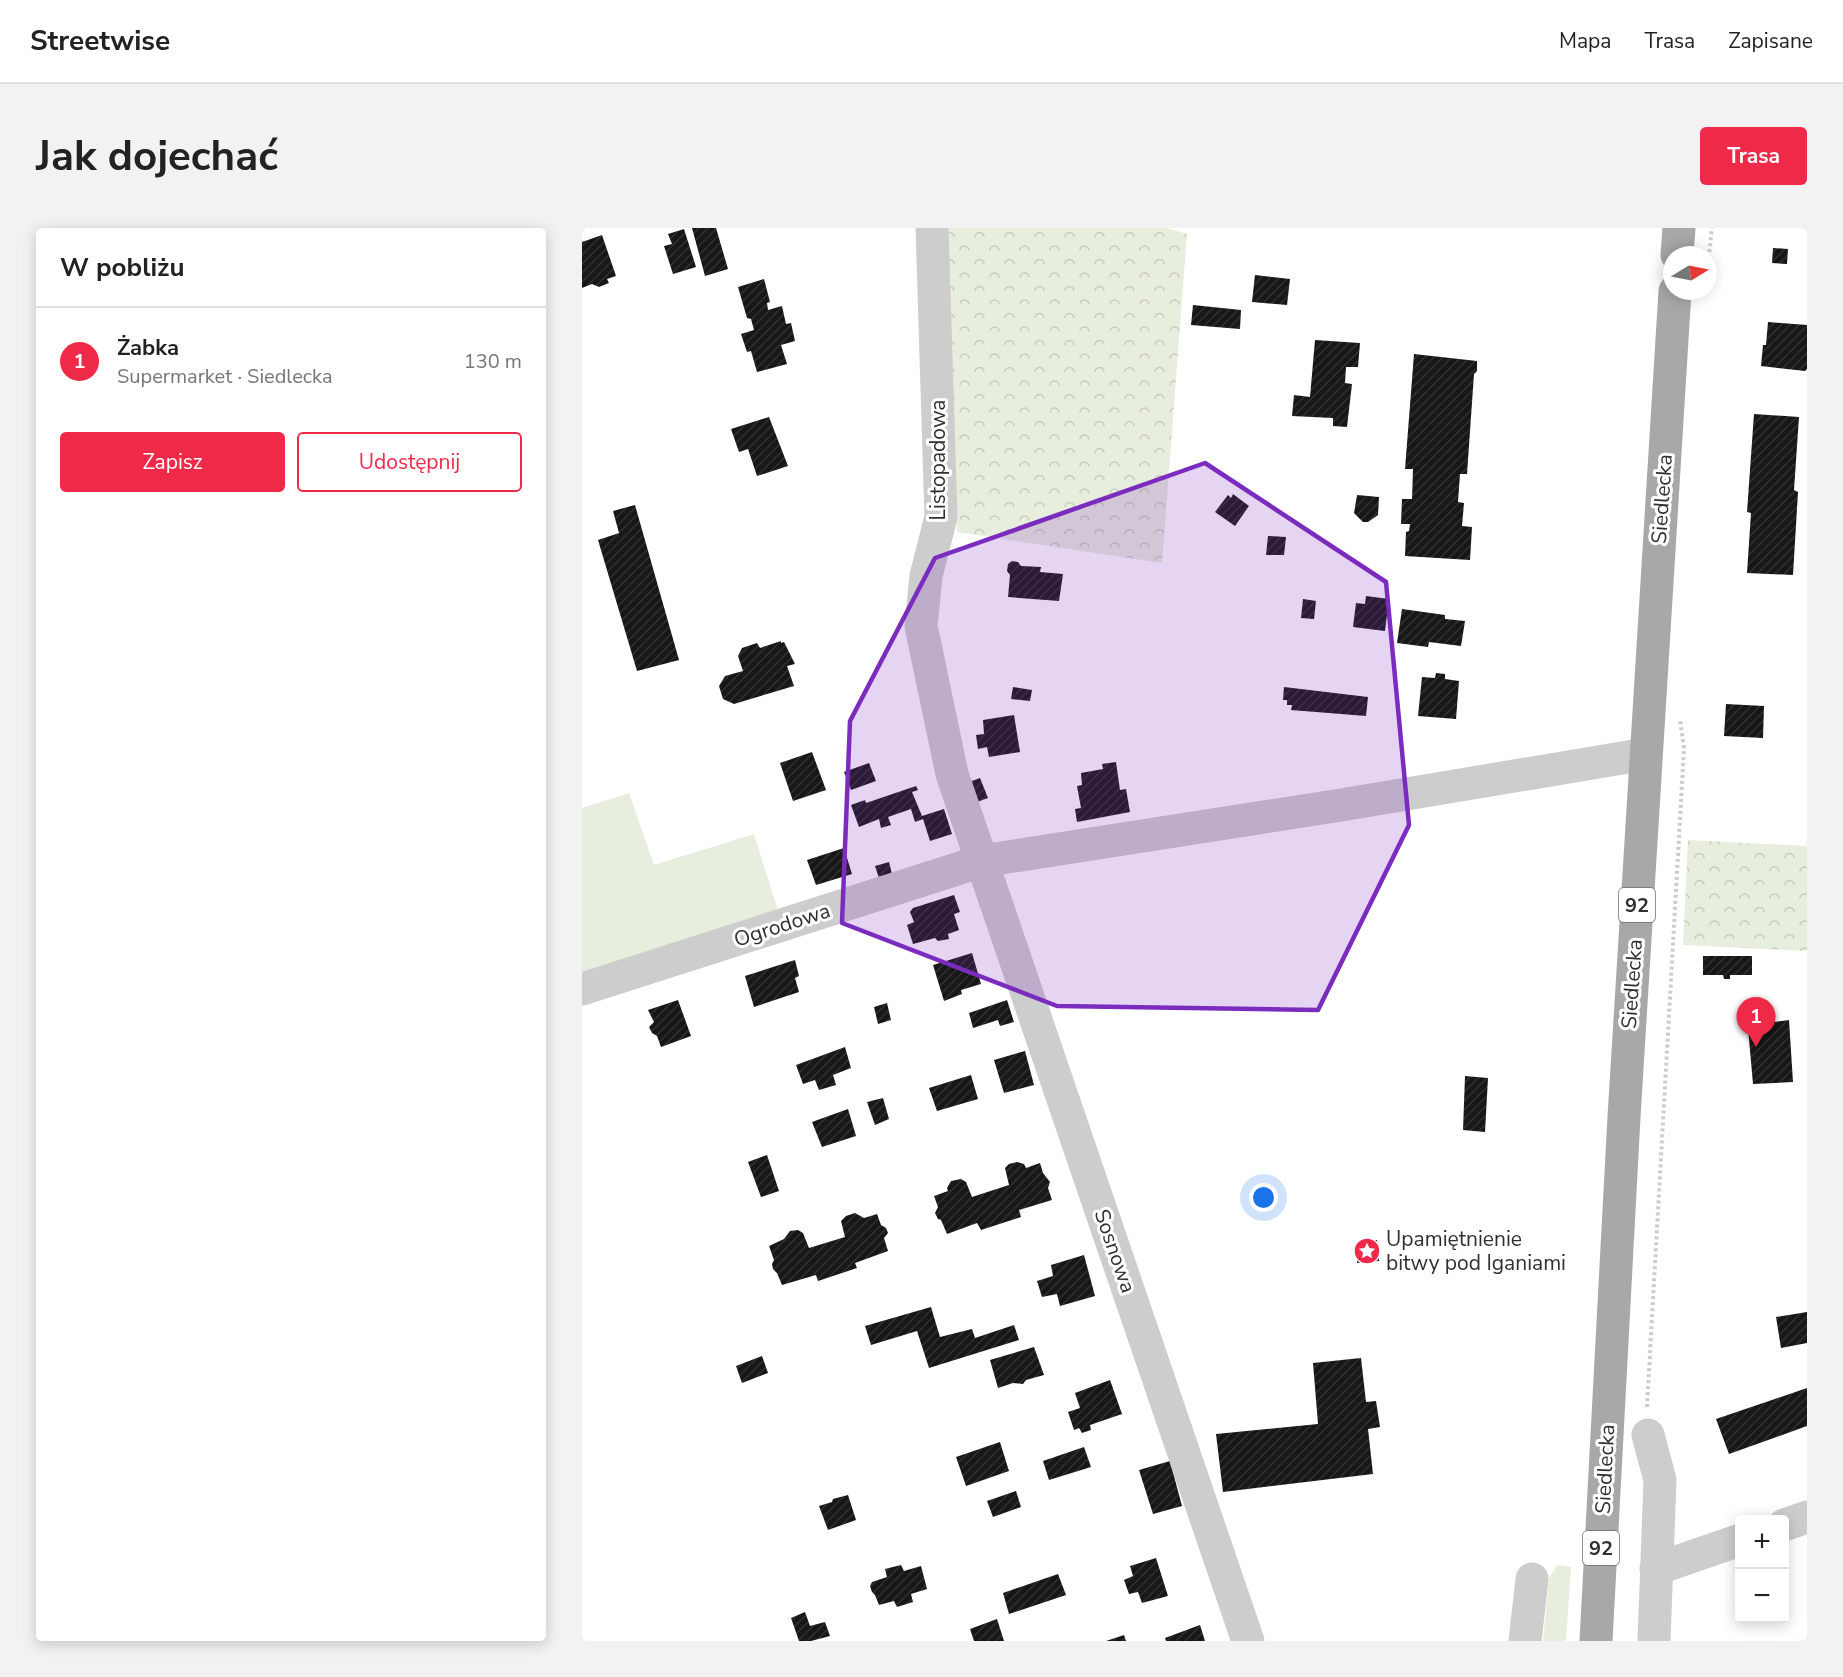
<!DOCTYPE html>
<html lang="pl">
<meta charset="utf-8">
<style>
:root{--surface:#fff;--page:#f2f2f2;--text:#222;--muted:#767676;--line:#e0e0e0;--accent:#ef2a49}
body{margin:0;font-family:"Nunito Sans",sans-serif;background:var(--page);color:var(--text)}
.controls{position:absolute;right:18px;bottom:18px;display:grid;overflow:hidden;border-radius:6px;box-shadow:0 3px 15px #0003}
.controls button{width:54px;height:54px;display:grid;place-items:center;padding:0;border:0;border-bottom:2px solid var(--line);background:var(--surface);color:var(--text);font:30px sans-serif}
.compass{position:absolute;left:1081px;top:18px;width:54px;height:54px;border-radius:50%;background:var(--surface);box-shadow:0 3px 15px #0003;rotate:80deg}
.you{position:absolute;left:682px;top:970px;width:21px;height:21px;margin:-15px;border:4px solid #fff;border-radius:50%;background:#1a73e8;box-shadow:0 0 0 9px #1a73e833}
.badge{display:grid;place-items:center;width:39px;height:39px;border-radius:50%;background:var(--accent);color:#fff;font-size:20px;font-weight:700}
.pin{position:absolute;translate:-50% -50px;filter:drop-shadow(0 2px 3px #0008)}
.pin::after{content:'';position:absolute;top:32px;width:21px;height:18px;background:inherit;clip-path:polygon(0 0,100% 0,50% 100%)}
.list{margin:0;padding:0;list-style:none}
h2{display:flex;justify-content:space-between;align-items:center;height:78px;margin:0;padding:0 24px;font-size:26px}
h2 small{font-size:20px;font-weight:400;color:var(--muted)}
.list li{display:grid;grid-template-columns:39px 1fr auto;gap:18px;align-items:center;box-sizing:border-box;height:108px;padding:0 24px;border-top:2px solid var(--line)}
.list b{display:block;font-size:22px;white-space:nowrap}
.list p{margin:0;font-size:20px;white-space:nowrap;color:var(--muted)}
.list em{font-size:20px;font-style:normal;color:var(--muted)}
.actions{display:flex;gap:12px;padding:18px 24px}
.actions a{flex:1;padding:14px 0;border:2px solid var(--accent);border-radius:6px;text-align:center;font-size:21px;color:var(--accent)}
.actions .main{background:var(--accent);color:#fff}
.map{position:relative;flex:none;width:1225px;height:1413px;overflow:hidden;border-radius:6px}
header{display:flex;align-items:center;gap:36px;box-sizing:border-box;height:84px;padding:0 30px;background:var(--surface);border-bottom:2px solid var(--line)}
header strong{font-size:28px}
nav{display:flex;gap:33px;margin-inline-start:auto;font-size:21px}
.intro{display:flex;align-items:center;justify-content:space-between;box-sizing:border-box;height:144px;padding:0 36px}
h1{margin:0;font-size:42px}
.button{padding:15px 27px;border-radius:6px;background:var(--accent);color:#fff;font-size:21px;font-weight:700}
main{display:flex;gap:36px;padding:0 36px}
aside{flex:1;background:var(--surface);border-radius:6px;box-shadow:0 3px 15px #0003}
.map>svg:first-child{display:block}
</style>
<header>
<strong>Streetwise</strong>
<nav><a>Mapa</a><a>Trasa</a><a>Zapisane</a></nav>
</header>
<div class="intro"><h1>Jak dojechać</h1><a class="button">Trasa</a></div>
<main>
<aside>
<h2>W pobliżu<small></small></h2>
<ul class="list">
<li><span class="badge">1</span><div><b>Żabka</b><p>Supermarket · Siedlecka</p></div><em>130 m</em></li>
</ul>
<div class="actions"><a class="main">Zapisz</a><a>Udostępnij</a></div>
</aside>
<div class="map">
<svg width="1225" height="1413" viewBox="0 0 1225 1413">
<defs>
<pattern id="forest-crowns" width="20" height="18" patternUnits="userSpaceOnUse" patternTransform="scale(1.5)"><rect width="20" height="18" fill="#e8eedd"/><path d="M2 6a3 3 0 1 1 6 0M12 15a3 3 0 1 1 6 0" fill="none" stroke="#c7ccbe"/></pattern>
<pattern id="building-hatch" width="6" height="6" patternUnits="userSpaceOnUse" patternTransform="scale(1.5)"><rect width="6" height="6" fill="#171717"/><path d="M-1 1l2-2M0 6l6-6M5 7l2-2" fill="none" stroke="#303030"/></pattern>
</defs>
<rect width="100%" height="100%" fill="#fff"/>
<path fill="#e8eedd" d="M 47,565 L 72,637 L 172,606 L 197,686 L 0,748 L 0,580 Z
M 975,1337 L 989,1339 L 984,1413 L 961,1413 L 967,1350 Z"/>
<path fill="url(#forest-crowns)" d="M 361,0 L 585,0 L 605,6 L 580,335 L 375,304 Z
M 1106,612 L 1225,618 L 1225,723 L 1101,717 Z"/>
<path fill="url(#building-hatch)" d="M 110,0 L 134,0 L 146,41 L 123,48 Z
M 102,1 L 114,39 L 91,46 L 82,18 L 90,16 L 86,6 Z
M 20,7 L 34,48 L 25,51 L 27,55 L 17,59 L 10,56 L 0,60 L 0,14 Z
M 1191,20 L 1206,21 L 1205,36 L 1190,35 Z
M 673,47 L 708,51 L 705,77 L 670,74 Z
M 182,51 L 188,74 L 185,75 L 186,82 L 200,78 L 204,96 L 209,95 L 213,113 L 199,117 L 205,136 L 175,144 L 169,123 L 165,124 L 159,106 L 172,102 L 169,91 L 165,90 L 156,59 Z
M 611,77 L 659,82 L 658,101 L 609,97 Z
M 1186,94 L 1225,97 L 1225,141 L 1223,143 L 1179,138 L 1181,117 L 1184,117 Z
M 733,112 L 778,115 L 776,139 L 764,139 L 763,155 L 770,156 L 765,199 L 751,198 L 751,190 L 710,188 L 712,167 L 728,169 Z
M 832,126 L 895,133 L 895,143 L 892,146 L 885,246 L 878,246 L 876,274 L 882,275 L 880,298 L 890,299 L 888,332 L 823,328 L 824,304 L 827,303 L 828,296 L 819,296 L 820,271 L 830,271 L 831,241 L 823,241 Z
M 1172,186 L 1217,189 L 1212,262 L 1216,264 L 1211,347 L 1165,345 L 1169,285 L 1165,284 Z
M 187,189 L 206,238 L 175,248 L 166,221 L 157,224 L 149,201 Z
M 651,266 L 667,278 L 653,298 L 633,284 L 646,267 L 649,270 Z
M 775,267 L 797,269 L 796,287 L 786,294 L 781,294 L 772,285 Z
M 53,277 L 97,432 L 55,443 L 16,312 L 37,305 L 31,283 Z
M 686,308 L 704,309 L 702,327 L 684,327 Z
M 430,333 L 436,334 L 439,338 L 459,339 L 458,344 L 481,346 L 477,373 L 426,369 L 428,347 L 425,343 L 426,336 Z
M 784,368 L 807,371 L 803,403 L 771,399 L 774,375 L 783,376 Z
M 721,371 L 734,373 L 732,391 L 719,390 Z
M 820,381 L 863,387 L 863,391 L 883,393 L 879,418 L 847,414 L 846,419 L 815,415 Z
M 199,413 L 199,415 L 202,414 L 213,436 L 205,438 L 212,458 L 152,476 L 141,471 L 137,458 L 143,448 L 161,443 L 156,428 L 160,420 L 175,415 L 178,420 Z
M 854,445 L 863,446 L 863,451 L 877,453 L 874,491 L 836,488 L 840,449 L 853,450 Z
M 431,459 L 450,462 L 448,473 L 429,471 Z
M 702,459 L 786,469 L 784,488 L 709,482 L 710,477 L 705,477 L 705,472 L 701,472 Z
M 1144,476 L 1182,478 L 1181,510 L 1142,508 Z
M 432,487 L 438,524 L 407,529 L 405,519 L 396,521 L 394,507 L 402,506 L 401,492 Z
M 230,524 L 244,562 L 211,573 L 198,535 Z
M 534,534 L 538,562 L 544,561 L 548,584 L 495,594 L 493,581 L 499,580 L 495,558 L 500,557 L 499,545 L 521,541 L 520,536 Z
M 287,535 L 294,553 L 269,562 L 262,544 Z
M 398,550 L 406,570 L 395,574 L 387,554 Z
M 334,558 L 336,562 L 330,564 L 340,588 L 362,581 L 370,606 L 348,613 L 341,591 L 333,594 L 329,581 L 306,589 L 309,597 L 299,600 L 297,591 L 277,599 L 269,577 L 283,572 L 284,575 Z
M 262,620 L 270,646 L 234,657 L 225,632 Z
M 307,634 L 310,646 L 297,650 L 293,638 Z
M 372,667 L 378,684 L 372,686 L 377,702 L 366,706 L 367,711 L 356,713 L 353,710 L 331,716 L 325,697 L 332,694 L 328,684 L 331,680 Z
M 390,725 L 399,756 L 379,762 L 380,766 L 362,773 L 351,737 Z
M 1121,728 L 1170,728 L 1170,747 L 1148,747 L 1148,751 L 1142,751 L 1141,747 L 1121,747 Z
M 213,732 L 217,748 L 213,750 L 217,764 L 172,779 L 163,748 Z
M 96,772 L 109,808 L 79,819 L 75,808 L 70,805 L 67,799 L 72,794 L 66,782 Z
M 425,772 L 432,794 L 418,798 L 416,792 L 391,800 L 387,785 Z
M 305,775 L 309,792 L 296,796 L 292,779 Z
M 1189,776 L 1191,794 L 1207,792 L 1211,854 L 1171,856 L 1164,777 Z
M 263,819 L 269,840 L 251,847 L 254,857 L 237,862 L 233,852 L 221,856 L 214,837 Z
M 443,823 L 452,857 L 422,865 L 412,832 Z
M 389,847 L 396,871 L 355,883 L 347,860 Z
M 883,848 L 906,850 L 903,904 L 881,902 Z
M 301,870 L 307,891 L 293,897 L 285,874 Z
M 266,881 L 274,908 L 240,919 L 230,894 Z
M 185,927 L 197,963 L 179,969 L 166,934 Z
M 435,934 L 442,936 L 444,940 L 458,935 L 461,945 L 468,954 L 466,960 L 470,972 L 437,982 L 439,989 L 399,1002 L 395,995 L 365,1006 L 359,992 L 356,991 L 353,985 L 356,979 L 352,968 L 366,963 L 365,960 L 369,953 L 379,951 L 384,954 L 390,969 L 427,957 L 423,940 L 427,936 Z
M 273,985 L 282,990 L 295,986 L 299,997 L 304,1000 L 306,1005 L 302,1010 L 306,1023 L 273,1035 L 275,1040 L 236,1053 L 234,1047 L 200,1057 L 195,1045 L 191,1041 L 190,1036 L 192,1032 L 187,1018 L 202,1011 L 208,1003 L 216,1002 L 221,1005 L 227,1020 L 263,1009 L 259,993 L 264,988 Z
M 795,1012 L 797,1033 L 775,1035 L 775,1014 Z
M 502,1027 L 513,1068 L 478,1078 L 475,1066 L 460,1069 L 455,1053 L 471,1048 L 469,1037 Z
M 349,1079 L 358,1109 L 390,1101 L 393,1110 L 432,1097 L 437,1112 L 347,1140 L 335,1103 L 289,1117 L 283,1098 Z
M 1225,1084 L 1225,1115 L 1199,1120 L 1194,1089 Z
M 452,1119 L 462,1147 L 444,1152 L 441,1156 L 431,1155 L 416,1160 L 408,1132 Z
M 180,1128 L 186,1145 L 160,1155 L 154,1138 Z
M 779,1130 L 784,1174 L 794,1173 L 798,1199 L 786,1201 L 791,1246 L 641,1264 L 634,1206 L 736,1196 L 731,1135 Z
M 528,1152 L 540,1186 L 508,1197 L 509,1202 L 500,1205 L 497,1200 L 492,1202 L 486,1184 L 498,1180 L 493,1165 Z
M 1225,1160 L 1225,1198 L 1147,1226 L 1134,1191 Z
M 418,1214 L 427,1243 L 384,1258 L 374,1229 Z
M 502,1219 L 509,1239 L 467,1252 L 461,1233 Z
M 588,1233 L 600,1278 L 571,1286 L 557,1242 Z
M 434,1263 L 439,1279 L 411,1289 L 405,1273 Z
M 266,1267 L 274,1292 L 246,1302 L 237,1278 L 250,1274 L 251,1271 Z
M 574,1330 L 586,1368 L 560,1375 L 556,1364 L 547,1366 L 542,1352 L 551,1348 L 548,1338 Z
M 319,1337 L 322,1343 L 339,1338 L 345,1361 L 329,1366 L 331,1374 L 315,1379 L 312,1373 L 297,1377 L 293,1367 L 290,1364 L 288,1358 L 290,1354 L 305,1349 L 303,1341 Z
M 476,1346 L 484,1367 L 427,1386 L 421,1365 Z
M 223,1384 L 228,1398 L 243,1394 L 248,1408 L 229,1413 L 217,1413 L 209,1390 Z
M 415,1391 L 422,1413 L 392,1413 L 388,1401 Z
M 618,1397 L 623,1413 L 584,1413 L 583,1410 Z
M 542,1407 L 544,1413 L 524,1413 Z"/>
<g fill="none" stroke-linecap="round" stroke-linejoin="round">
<path stroke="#cdcdcd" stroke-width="4" stroke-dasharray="3 3" stroke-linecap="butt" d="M 1126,36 L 1130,0
M 1065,1179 L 1102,520 L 1098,492"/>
<path stroke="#cdcdcd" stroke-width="33" d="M 350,0 L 359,289 L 344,348 L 339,398 L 370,546 L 666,1413
M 0,761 L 400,633 L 759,577 L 1064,526
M 1066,1207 L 1078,1252 L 1072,1413
M 1202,1297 L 1225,1289
M 1074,1341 L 1158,1312
M 943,1413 L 950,1351"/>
<path stroke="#a8a8a8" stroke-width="33" d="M 1095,27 L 1097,0
M 1014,1413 L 1042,889 L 1093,63"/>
</g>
<path fill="#7b2cbf" fill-opacity="0.2" stroke="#7b2cbf" stroke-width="4.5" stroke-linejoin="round" d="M 623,235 L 804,354 L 827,597 L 736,782 L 475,778 L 260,695 L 268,493 L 353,330 Z"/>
<defs>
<symbol id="sight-disc" viewBox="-11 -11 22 22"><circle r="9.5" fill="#ef2a49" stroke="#fff"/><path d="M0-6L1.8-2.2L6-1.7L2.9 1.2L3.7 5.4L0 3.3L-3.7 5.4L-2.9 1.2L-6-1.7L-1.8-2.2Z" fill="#fff"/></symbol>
</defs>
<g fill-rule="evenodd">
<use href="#sight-disc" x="770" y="1008" width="30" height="30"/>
</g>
<g text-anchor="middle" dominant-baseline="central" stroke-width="6" stroke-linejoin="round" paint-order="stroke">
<g fill="#fff" stroke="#6e6e6e" stroke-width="1.5">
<rect x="1037" y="660" width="36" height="34" rx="4.5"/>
<rect x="1001" y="1303" width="36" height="34" rx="4.5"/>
</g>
<g font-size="20" font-weight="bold" fill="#303030">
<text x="1055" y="677">92</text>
<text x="1019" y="1320">92</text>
</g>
<g font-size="21" fill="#303030" stroke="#fff">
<text transform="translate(356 232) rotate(-90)">Listopadowa</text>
<text transform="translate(1080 271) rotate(-86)">Siedlecka</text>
<text transform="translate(200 697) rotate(-18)">Ogrodowa</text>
<text transform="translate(1050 756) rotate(-86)">Siedlecka</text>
<text transform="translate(533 1023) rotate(71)">Sosnowa</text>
<text transform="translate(1023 1241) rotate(-87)">Siedlecka</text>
</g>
<g font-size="21" fill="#303030" stroke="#fff" text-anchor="start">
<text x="804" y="1011">Upamiętnienie<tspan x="804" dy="24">bitwy pod Iganiami</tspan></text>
</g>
</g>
</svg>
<div class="controls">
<button>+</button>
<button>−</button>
</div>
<svg class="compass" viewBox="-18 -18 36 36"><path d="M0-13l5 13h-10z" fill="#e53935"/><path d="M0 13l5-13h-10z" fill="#767676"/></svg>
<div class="you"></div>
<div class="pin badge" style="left:1174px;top:819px">1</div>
</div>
</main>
